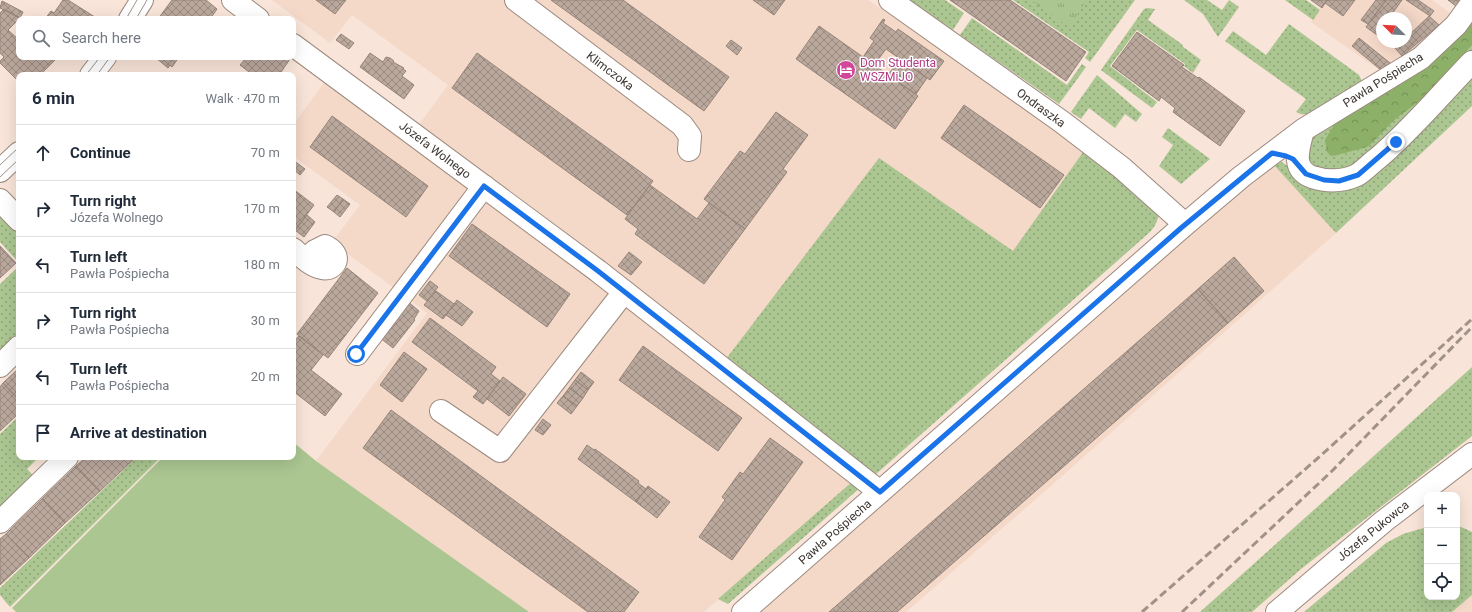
<!DOCTYPE html>
<meta charset="utf-8">
<style>
:root{--surface:#fff;--page:#f2f2f3;--text:#1f2937;--muted:#747a83;--line:#e0e1e3}
body{margin:0;font-family:Roboto,sans-serif;background:var(--page);color:var(--text)}
.controls{position:absolute;right:12px;bottom:12px;display:grid;overflow:hidden;border-radius:8px;box-shadow:0 4px 16px #0002}
.controls button{width:36px;height:36px;display:grid;place-items:center;padding:0;border:0;border-bottom:1px solid var(--line);background:var(--surface);color:var(--text);font:20px sans-serif}
.compass{position:absolute;left:1376px;top:12px;width:36px;height:36px;border-radius:50%;background:var(--surface);box-shadow:0 4px 16px #0002;rotate:294deg}
.stop{position:absolute;width:12px;height:12px;margin:-9px;border:3px solid #1a73e8;border-radius:50%;background:#fff}
.stop.end{background:#1a73e8;border-color:#fff;box-shadow:0 1px 4px #0008}
.list{margin:0;padding:0;list-style:none}
h2{display:flex;justify-content:space-between;align-items:center;height:52px;margin:0;padding:0 16px;font-size:17px}
h2 small{font-size:13px;font-weight:400;color:var(--muted)}
.list li{display:grid;grid-template-columns:26px 1fr auto;gap:12px;align-items:center;box-sizing:border-box;height:56px;padding:0 16px;border-top:1px solid var(--line)}
.list b{display:block;font-size:15px;white-space:nowrap}
.list p{margin:0;font-size:13px;white-space:nowrap;color:var(--muted)}
.list em{font-size:13px;font-style:normal;color:var(--muted)}
.icon{flex:none;width:22px;height:22px;fill:none;stroke:currentColor;stroke-width:2;stroke-linecap:round;stroke-linejoin:round}
.map{position:relative;flex:none;width:1472px;height:612px;overflow:hidden}
.search{position:absolute;background:var(--surface);box-shadow:0 4px 16px #0002;left:16px;top:16px;width:280px;height:44px;display:flex;align-items:center;gap:10px;box-sizing:border-box;padding:0 14px;border-radius:8px;color:var(--muted);font-size:15px}
.panel{position:absolute;background:var(--surface);box-shadow:0 4px 16px #0002;left:16px;top:72px;width:280px;height:388px;border-radius:8px}
.map>svg:first-child{display:block}
</style>
<div class="map">
<svg width="1472" height="612" viewBox="0 0 1472 612">
<defs>
<pattern id="grass-dots" width="8" height="8" patternUnits="userSpaceOnUse"><rect width="8" height="8" fill="#abc691"/><path d="M2 2h.1M6 6h.1" fill="none" stroke="#8ca277" stroke-width="1.8" stroke-linecap="round"/></pattern>
<pattern id="forest-crowns" width="20" height="18" patternUnits="userSpaceOnUse"><rect width="20" height="18" fill="#8db068"/><path d="M2 6a3 3 0 1 1 6 0M12 15a3 3 0 1 1 6 0" fill="none" stroke="#749056"/></pattern>
<pattern id="park-tufts" width="24" height="20" patternUnits="userSpaceOnUse"><rect width="24" height="20" fill="#abc691"/><path d="M3 7l-1-3M5 7V3M7 7l1-3M15 17l-1-3M17 17v-4M19 17l1-3" fill="none" stroke="#8ca277"/></pattern>
<pattern id="building-cross-hatch" width="8" height="8" patternUnits="userSpaceOnUse"><rect width="8" height="8" fill="#bba89d"/><path d="M0 0l8 8M0 8l8-8" fill="none" stroke="#998a81"/></pattern>
</defs>
<rect width="100%" height="100%" fill="#f8e4d8"/>
<path fill="#f4d8c8" fill-rule="evenodd" d="M 272,0 L 868,0 L 1086,148 L 1013,252 L 879,159 L 726,359 L 415,130 L 448,85 L 352,15 L 330,43 Z
M 1327,0 L 1432,0 L 1454,16 L 1416,52 L 1382,72 L 1311,22 ZM 1382,18 L 1406,18 L 1406,42 L 1382,42 Z
M 329,76 L 478,187 L 398,291 L 332,242 L 360,205 L 293,156 L 293,125 Z
M 1273,164 L 1336,233 L 1052,485 L 906,612 L 757,612 L 1187,234 Z
M 485,194 L 626,307 L 853,481 L 704,612 L 529,612 L 316,461 L 427,313 L 407,298 Z
M 1472,595 L 1472,612 L 1452,612 Z"/>
<path fill="url(#grass-dots)" d="M 910,0 L 945,0 L 964,13 L 953,30 Z
M 1013,0 L 1135,0 L 1090,62 L 1085,58 L 1089,52 Z
M 1184,0 L 1207,0 L 1222,10 L 1229,0 L 1239,7 L 1218,37 L 1203,14 Z
M 1285,0 L 1306,0 L 1320,10 L 1313,20 Z
M 1147,8 L 1155,9 L 1148,20 L 1183,45 L 1182,46 L 1201,60 L 1193,73 L 1184,66 L 1185,64 L 1137,30 L 1110,66 L 1157,102 L 1152,108 L 1101,70 L 1144,9 Z
M 1472,10 L 1472,54 L 1355,170 L 1309,170 L 1306,132 Z
M 972,18 L 1067,85 L 1082,64 L 1086,67 L 1059,104 L 960,35 Z
M 1289,24 L 1359,75 L 1362,81 L 1310,113 C 1304,115 1302,115 1296,112 L 1306,99 L 1225,41 L 1233,31 L 1266,55 Z
M 1472,74 L 1472,106 L 1336,233 L 1273,164 L 1282,162 C 1290,168 1320,190 1327,191 C 1340,193 1353,189 1364,183 Z
M 1097,75 L 1142,114 L 1136,122 L 1125,114 L 1115,128 L 1089,108 L 1081,119 L 1071,112 Z
M 1168,128 L 1210,159 L 1181,184 L 1159,166 L 1173,145 L 1162,137 Z
M 1086,148 L 1159,213 C 1158,221 1155,226 1150,232 L 875,475 L 726,359 L 879,158 L 1013,251 Z
M 0,208 L 19,228 L 19,263 L 0,242 Z
M 19,266 L 19,341 L 0,360 L 0,284 Z
M 1472,367 L 1472,436 L 1301,569 L 1252,612 L 1200,612 L 1355,473 Z
M 19,416 L 19,457 L 39,457 L 27,469 L 37,479 L 0,515 L 0,434 Z
M 137,457 L 161,457 L 10,607 L 0,595 L 0,588 Z
M 853,481 L 861,487 L 728,604 L 718,599 Z
M 1457,525 L 1472,532 L 1472,595 L 1452,612 L 1304,612 L 1386,543 L 1403,534 L 1427,527 L 1427,597 L 1457,597 Z"/>
<path fill="url(#forest-crowns)" d="M 1472,20 L 1472,45 L 1422,99 L 1394,120 L 1373,142 L 1367,147 L 1337,155 L 1331,156 L 1327,152 L 1325,140 L 1335,123 Z"/>
<path fill="url(#park-tufts)" d="M 1031,0 L 1087,0 L 1069,27 Z"/>
<path fill="#abc691" d="M 293,442 L 316,461 L 529,612 L 16,612 L 12,608 L 163,457 L 293,457 Z"/>
<path fill="url(#building-cross-hatch)" stroke="#968479" d="M 63,0 L 68,0 L 98,19 L 45,19 L 51,11 L 54,13 Z
M 172,0 L 206,0 L 217,9 L 210,19 L 158,19 Z
M 316,0 L 346,0 L 335,14 Z
M 551,0 L 623,0 L 729,77 L 704,111 Z
M 753,0 L 785,0 L 774,15 Z
M 950,0 L 1010,0 L 1086,52 L 1066,81 Z
M 1311,0 L 1327,0 L 1322,8 Z
M 1327,0 L 1355,0 L 1343,16 L 1325,3 Z
M 1376,0 L 1386,0 L 1368,24 L 1361,20 Z
M 1386,0 L 1402,0 L 1389,18 L 1382,18 L 1382,28 L 1377,35 L 1366,27 Z
M 1406,0 L 1418,0 L 1434,11 L 1430,16 Z
M 1448,0 L 1461,0 L 1456,6 Z
M 2,1 L 23,12 L 20,18 L 0,8 Z
M 4,9 L 20,18 L 8,30 L 19,40 L 19,57 L 58,57 L 40,75 L 19,75 L 19,82 L 0,63 L 0,61 L 4,57 L 0,53 L 0,13 Z
M 1429,16 L 1439,25 L 1402,56 L 1395,48 L 1401,42 L 1406,42 L 1406,38 Z
M 883,19 L 885,20 L 883,23 L 896,32 L 898,29 L 944,61 L 930,80 L 886,49 L 874,65 L 918,96 L 895,129 L 796,59 L 819,26 L 863,57 L 874,41 L 870,38 Z
M 1137,32 L 1184,65 L 1182,67 L 1198,78 L 1199,77 L 1245,111 L 1220,146 L 1173,112 L 1175,108 L 1161,97 L 1159,101 L 1112,66 Z
M 341,34 L 354,43 L 349,49 L 336,40 Z
M 1359,38 L 1390,63 L 1381,70 L 1352,46 Z
M 731,40 L 742,48 L 737,55 L 726,46 Z
M 370,53 L 383,62 L 386,57 L 390,58 L 394,61 L 393,62 L 404,68 L 403,69 L 406,71 L 402,76 L 414,85 L 404,99 L 360,67 Z
M 477,53 L 653,181 L 627,215 L 452,88 Z
M 155,57 L 179,57 L 172,67 L 170,65 L 168,68 Z
M 247,57 L 287,57 L 290,59 L 279,75 L 253,75 L 240,65 Z
M 900,59 L 927,78 L 916,94 L 888,75 Z
M 964,105 L 1064,175 L 1040,208 L 941,138 Z
M 776,112 L 808,135 L 783,169 L 787,172 L 745,229 L 704,199 L 740,151 L 745,154 Z
M 332,116 L 428,186 L 406,217 L 310,147 Z
M 293,160 L 305,169 L 300,175 L 293,169 Z
M 650,185 L 697,219 L 709,203 L 745,229 L 704,284 L 635,234 L 638,229 L 625,219 Z
M 293,189 L 314,205 L 295,230 L 293,228 Z
M 337,195 L 343,199 L 334,212 L 327,207 Z
M 343,199 L 350,204 L 340,217 L 334,212 Z
M 307,215 L 315,222 L 304,237 L 295,230 Z
M 472,224 L 570,294 L 547,327 L 449,256 Z
M 0,246 L 16,263 L 0,278 Z
M 629,252 L 642,262 L 631,275 L 618,266 Z
M 1234,257 L 1264,291 L 1228,323 L 1198,289 Z
M 347,268 L 378,293 L 328,358 L 297,334 Z
M 430,281 L 438,287 L 427,301 L 419,295 Z
M 1198,289 L 1228,323 L 897,612 L 829,612 Z
M 436,291 L 454,304 L 443,319 L 424,305 Z
M 406,300 L 419,311 L 414,319 L 415,320 L 393,348 L 379,337 Z
M 457,300 L 473,312 L 462,326 L 446,315 Z
M 430,318 L 496,367 L 491,374 L 500,381 L 483,404 L 473,397 L 478,391 L 412,342 Z
M 299,336 L 323,355 L 311,370 L 342,394 L 325,416 L 293,391 L 293,343 Z
M 643,346 L 742,418 L 718,451 L 619,380 Z
M 404,352 L 427,369 L 402,402 L 380,385 Z
M 19,368 L 19,400 L 3,383 Z
M 581,372 L 594,382 L 588,390 L 575,380 Z
M 503,377 L 526,394 L 509,416 L 487,399 Z
M 575,380 L 588,390 L 583,398 L 569,388 Z
M 3,383 L 19,400 L 19,413 L 0,431 L 0,387 Z
M 569,388 L 583,398 L 577,406 L 563,396 Z
M 563,396 L 577,406 L 571,414 L 557,403 Z
M 391,410 L 639,592 L 624,612 L 588,612 L 363,448 Z
M 543,419 L 551,425 L 543,435 L 535,430 Z
M 770,438 L 803,462 L 732,560 L 699,537 L 725,500 L 722,497 L 740,472 L 743,474 Z
M 587,445 L 594,450 L 595,449 L 639,481 L 638,483 L 646,489 L 636,502 L 578,459 Z
M 86,457 L 134,457 L 135,458 L 100,491 L 76,466 Z
M 76,466 L 100,491 L 65,523 L 42,499 Z
M 648,486 L 670,502 L 657,518 L 636,502 Z
M 42,499 L 65,523 L 29,558 L 6,534 Z
M 6,534 L 29,558 L 0,585 L 0,539 Z"/>
<g fill="none" stroke-linecap="round" stroke-linejoin="round">
<defs>
<path id="minor" d="M 233,0 L 258,19
M 516,0 L 682,125 L 690,136 L 689,150
M 890,0 L 1062,122 L 1122,168 L 1178,218 L 1181,228
M 130,19 L 142,0
M 293,45 L 598,271 L 880,492
M 91,75 L 105,57
M 1303,130 C 1299,147 1290,169 1312,177 C 1328,182 1342,182 1357,175 C 1364,171 1371,163 1378,158 C 1412,129 1441,94 1472,62
M 0,171 L 19,153
M 0,200 L 19,220
M 293,249 C 301,256 311,266 322,268 C 335,271 344,255 325,246 L 315,251 L 306,259
M 357,354 L 484,186
M 0,366 L 19,347
M 441,411 L 500,451 L 624,292
M 0,522 L 67,457
M 743,612 L 1181,228 L 1241,177 L 1303,130 L 1421,58 L 1456,25 L 1472,3
M 1277,612 L 1384,521 L 1472,454"/>
</defs>
<use href="#minor" stroke="#9c897e" stroke-width="24"/>
<use href="#minor" stroke="#fff" stroke-width="22"/>
<path stroke="#a09189" stroke-width="1" d="M 126,19 L 137,0
M 136,19 L 147,0
M 86,75 L 100,57
M 97,75 L 110,57
M 0,165 L 19,147
M 0,177 L 19,159"/>
<path stroke="#a09189" stroke-width="3" stroke-dasharray="8 4" stroke-linecap="butt" d="M 1142,612 L 1318,458 L 1472,319
M 1182,612 L 1332,471 L 1472,327"/>
</g>
<g fill="none" stroke-linecap="round" stroke-linejoin="round">
<path stroke="#1a73e8" stroke-width="5" d="M 356,354 L 484,186 L 598,271 L 880,492 L 1181,228 L 1272,153 L 1286,156 L 1293,159 L 1306,174 L 1324,180 L 1339,181 L 1358,175 L 1396,142"/>
</g>
<defs>
<symbol id="hotel-disc" viewBox="-11 -11 22 22"><circle r="9.5" fill="#d1479c" stroke="#fff"/><path d="M-6-4.5h1.5V1H6V5H4.5V3h-9V5H-6ZM-4 0a1.8 1.8 0 1 1 3.6 0ZM.5 0V-2.5h3Q6-2.5 6 0Z" fill="#fff"/></symbol>
</defs>
<g fill-rule="evenodd">
<use href="#hotel-disc" x="835" y="59" width="22" height="22"/>
</g>
<g text-anchor="middle" dominant-baseline="central" stroke-width="3" stroke-linejoin="round" paint-order="stroke">
<g font-size="12" fill="#b23c85" stroke="#fff" text-anchor="start">
<text x="860" y="63">Dom Studenta<tspan x="860" dy="14">WSZMiJO</tspan></text>
</g>
<g font-size="12" fill="#3d3531" stroke="#fff">
<text transform="translate(610 71) rotate(37)">Klimczoka</text>
<text transform="translate(1383 80) rotate(-32)">Pawła Pośpiecha</text>
<text transform="translate(1041 108) rotate(36)">Ondraszka</text>
<text transform="translate(435 150) rotate(37)">Józefa Wolnego</text>
<text transform="translate(1373 531) rotate(-39)">Józefa Pukowca</text>
<text transform="translate(835 532) rotate(-41)">Pawła Pośpiecha</text>
</g>
</g>
</svg>
<div class="controls">
<button>+</button>
<button>−</button>
<button><svg class="icon" aria-label="locate" viewBox="0 0 24 24"><circle cx="12" cy="12" r="6"/><path d="M12 2v4M12 18v4M2 12h4M18 12h4"/></svg></button>
</div>
<svg class="compass" viewBox="-18 -18 36 36"><path d="M0-13l5 13h-10z" fill="#e53935"/><path d="M0 13l5-13h-10z" fill="#747a83"/></svg>
<div class="stop" style="left:356px;top:354px"></div>
<div class="stop end" style="left:1396px;top:142px"></div>
<div class="search"><svg class="icon" aria-label="search" viewBox="0 0 24 24"><circle cx="10" cy="10" r="6"/><path d="M15 15l6 6"/></svg>Search here</div>
<section class="panel">
<h2>6 min<small>Walk · 470 m</small></h2>
<ul class="list">
<li><svg class="icon" aria-label="ahead" viewBox="0 0 24 24"><path d="M12 20V5M6 11l6-6 6 6"/></svg><div><b>Continue</b></div><em>70 m</em></li>
<li><svg class="icon" aria-label="right" viewBox="0 0 24 24"><path d="M7 20v-9h11M14 6l5 5-5 5"/></svg><div><b>Turn right</b><p>Józefa Wolnego</p></div><em>170 m</em></li>
<li><svg class="icon" aria-label="left" viewBox="0 0 24 24"><path d="M17 20v-9H6M10 6l-5 5 5 5"/></svg><div><b>Turn left</b><p>Pawła Pośpiecha</p></div><em>180 m</em></li>
<li><svg class="icon" aria-label="right" viewBox="0 0 24 24"><path d="M7 20v-9h11M14 6l5 5-5 5"/></svg><div><b>Turn right</b><p>Pawła Pośpiecha</p></div><em>30 m</em></li>
<li><svg class="icon" aria-label="left" viewBox="0 0 24 24"><path d="M17 20v-9H6M10 6l-5 5 5 5"/></svg><div><b>Turn left</b><p>Pawła Pośpiecha</p></div><em>20 m</em></li>
<li><svg class="icon" aria-label="arrive" viewBox="0 0 24 24"><path d="M6 21V4h12l-3 4 3 4H6"/></svg><div><b>Arrive at destination</b></div></li>
</ul>
</section>
</div>
